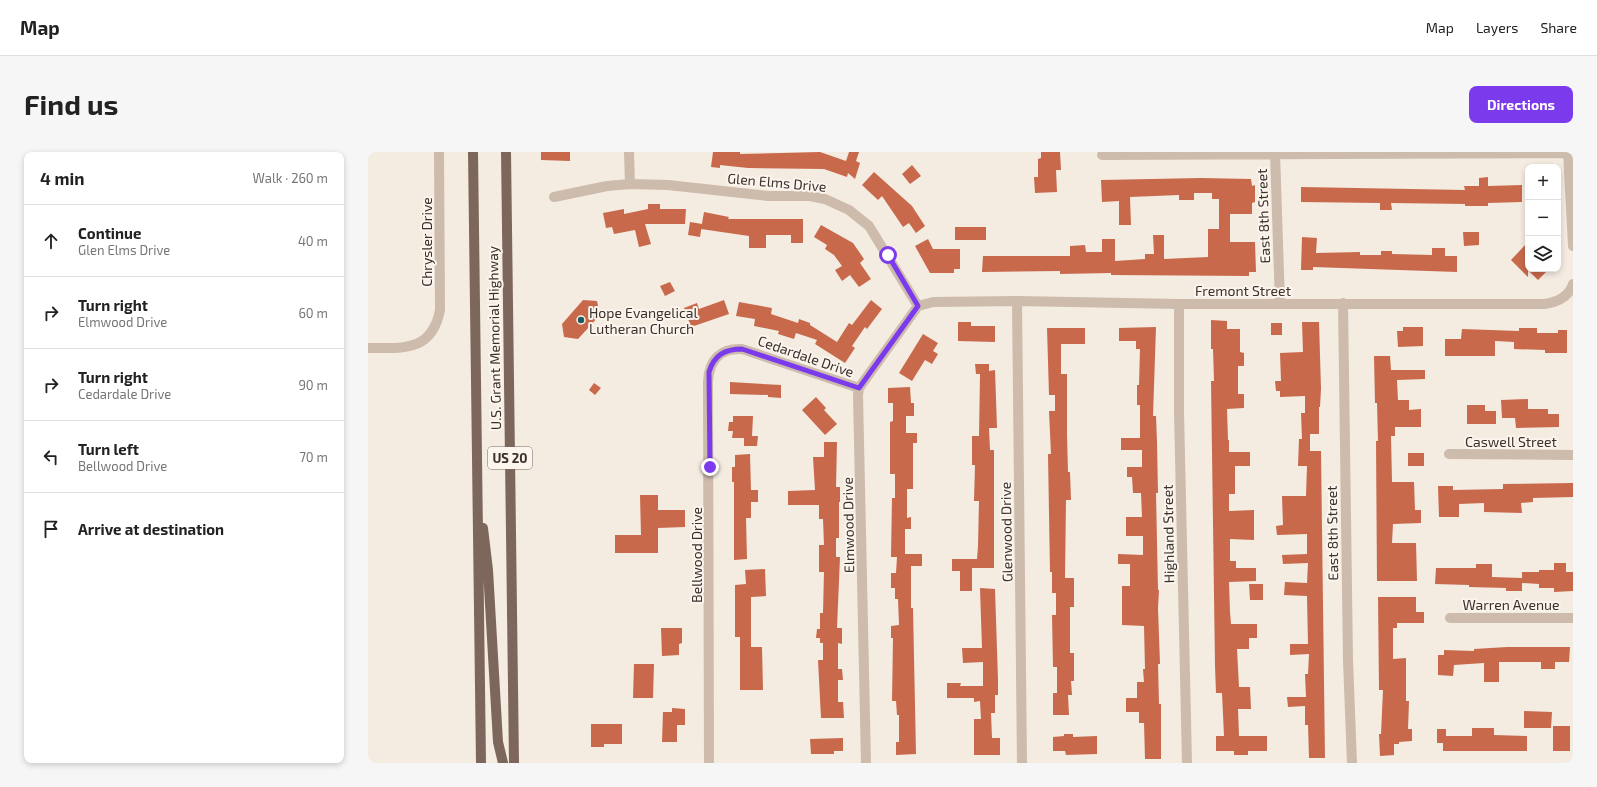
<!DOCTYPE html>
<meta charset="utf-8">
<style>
:root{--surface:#fff;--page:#f6f6f6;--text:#222;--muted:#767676;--line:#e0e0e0;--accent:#7c3aed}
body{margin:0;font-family:"Exo 2",sans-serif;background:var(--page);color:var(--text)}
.controls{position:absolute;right:12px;top:12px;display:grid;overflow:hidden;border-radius:8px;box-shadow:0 2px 6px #0003}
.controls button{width:36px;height:36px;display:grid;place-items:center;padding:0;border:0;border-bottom:1px solid var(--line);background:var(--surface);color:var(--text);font:20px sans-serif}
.stop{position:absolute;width:12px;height:12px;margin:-9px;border:3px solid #7c3aed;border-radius:50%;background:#fff}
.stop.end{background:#7c3aed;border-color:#fff;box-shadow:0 1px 4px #0008}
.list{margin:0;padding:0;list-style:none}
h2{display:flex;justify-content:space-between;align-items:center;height:52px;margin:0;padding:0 16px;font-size:17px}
h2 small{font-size:13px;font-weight:400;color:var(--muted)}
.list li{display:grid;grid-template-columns:26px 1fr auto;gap:12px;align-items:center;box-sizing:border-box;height:72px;padding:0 16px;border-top:1px solid var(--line)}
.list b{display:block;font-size:15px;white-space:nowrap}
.list p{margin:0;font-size:13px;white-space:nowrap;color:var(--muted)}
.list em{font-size:13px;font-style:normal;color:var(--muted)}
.icon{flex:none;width:22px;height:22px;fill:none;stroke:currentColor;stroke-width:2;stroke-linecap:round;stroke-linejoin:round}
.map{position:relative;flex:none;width:1205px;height:611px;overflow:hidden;border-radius:8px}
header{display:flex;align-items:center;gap:24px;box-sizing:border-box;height:56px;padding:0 20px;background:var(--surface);border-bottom:1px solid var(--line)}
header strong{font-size:19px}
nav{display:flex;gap:22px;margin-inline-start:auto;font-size:14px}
.intro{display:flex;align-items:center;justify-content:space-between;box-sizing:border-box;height:96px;padding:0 24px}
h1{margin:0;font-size:28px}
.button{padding:10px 18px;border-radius:8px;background:var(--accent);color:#fff;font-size:14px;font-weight:700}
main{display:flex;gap:24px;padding:0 24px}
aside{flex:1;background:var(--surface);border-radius:8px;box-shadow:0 2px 6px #0003}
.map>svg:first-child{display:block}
</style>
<header>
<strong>Map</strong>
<nav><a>Map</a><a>Layers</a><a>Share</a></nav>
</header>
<div class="intro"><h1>Find us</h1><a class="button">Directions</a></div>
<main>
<aside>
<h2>4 min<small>Walk · 260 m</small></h2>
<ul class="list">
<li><svg class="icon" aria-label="ahead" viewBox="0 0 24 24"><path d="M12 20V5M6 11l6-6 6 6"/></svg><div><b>Continue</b><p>Glen Elms Drive</p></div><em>40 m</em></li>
<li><svg class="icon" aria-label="right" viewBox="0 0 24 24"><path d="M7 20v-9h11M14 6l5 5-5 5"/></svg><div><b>Turn right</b><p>Elmwood Drive</p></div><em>60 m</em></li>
<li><svg class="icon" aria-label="right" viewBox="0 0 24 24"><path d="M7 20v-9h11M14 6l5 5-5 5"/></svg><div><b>Turn right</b><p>Cedardale Drive</p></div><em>90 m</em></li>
<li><svg class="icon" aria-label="left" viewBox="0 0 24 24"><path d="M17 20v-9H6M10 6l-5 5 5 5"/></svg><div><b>Turn left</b><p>Bellwood Drive</p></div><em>70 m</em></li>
<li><svg class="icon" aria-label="arrive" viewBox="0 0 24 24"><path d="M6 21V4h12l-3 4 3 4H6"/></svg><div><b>Arrive at destination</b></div></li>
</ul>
</aside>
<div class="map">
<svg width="1205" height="611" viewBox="0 0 1205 611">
<rect width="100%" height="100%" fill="#f4ebe1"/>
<path fill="#c8694b" d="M 173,0 L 202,0 L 202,9 L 173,8 Z
M 345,0 L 372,0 L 372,2 L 452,0 L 478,9 L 481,0 L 491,0 L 488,9 L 492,11 L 487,27 L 480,21 L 479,25 L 456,17 L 380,16 L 352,13 L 352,16 L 343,15 Z
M 673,0 L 692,0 L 693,18 L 688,18 L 689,40 L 667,41 L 666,25 L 670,25 L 670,7 L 673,6 Z
M 544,13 L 553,24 L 542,32 L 534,22 Z
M 506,20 L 544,54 L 557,74 L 548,81 L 541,71 L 535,75 L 514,44 L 510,48 L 494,33 Z
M 1120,25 L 1120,34 L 1154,33 L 1154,50 L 1120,51 L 1120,54 L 1097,54 L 1097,52 L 1023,51 L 1024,58 L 1012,58 L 1012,51 L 933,50 L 933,35 L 1097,38 L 1096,34 L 1111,34 L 1111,26 Z
M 833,26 L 883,27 L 884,34 L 887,33 L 887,50 L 884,51 L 884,62 L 862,62 L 862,90 L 887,90 L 888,120 L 881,120 L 881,124 L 743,123 L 743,121 L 692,122 L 692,119 L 614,120 L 615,104 L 702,104 L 702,94 L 717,93 L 718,100 L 734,100 L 734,87 L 747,87 L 747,109 L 777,107 L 777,102 L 786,102 L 785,83 L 796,83 L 796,107 L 840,105 L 840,77 L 851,77 L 851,47 L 844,47 L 844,41 L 826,41 L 826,48 L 811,48 L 811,43 L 762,45 L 763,73 L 751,73 L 751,49 L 734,50 L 733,28 Z
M 280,52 L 292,52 L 292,57 L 318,57 L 317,72 L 277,72 L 283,92 L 271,95 L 267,78 L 246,82 L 244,75 L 238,76 L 235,61 L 256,57 L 256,62 L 280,57 Z
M 336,60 L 361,65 L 360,67 L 435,67 L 435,91 L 423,91 L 423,83 L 398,83 L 398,96 L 381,96 L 381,84 L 333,77 Z
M 322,70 L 334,72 L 332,85 L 320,83 Z
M 453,73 L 485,91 L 496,107 L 492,111 L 503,127 L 491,135 L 482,123 L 474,129 L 467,118 L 474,114 L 466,103 L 457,97 L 459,93 L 446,85 Z
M 587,75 L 618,75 L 618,88 L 587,88 Z
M 1095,80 L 1111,80 L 1111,93 L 1096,94 Z
M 934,85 L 949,86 L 948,101 L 992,100 L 992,103 L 1013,103 L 1013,99 L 1024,99 L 1024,102 L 1064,103 L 1064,96 L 1077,96 L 1077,104 L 1089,104 L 1089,120 L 945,115 L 945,118 L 933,118 Z
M 560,87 L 565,97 L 592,97 L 592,117 L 586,117 L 586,121 L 562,121 L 547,94 Z
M 1160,90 L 1160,117 L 1181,117 L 1170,128 L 1160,118 L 1160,125 L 1143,108 Z
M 302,130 L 307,139 L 297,144 L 292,134 Z
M 215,148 L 229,149 L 232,163 L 210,187 L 196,185 L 194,172 Z
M 356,148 L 361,162 L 323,175 L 316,156 L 329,151 L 331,157 Z
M 503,148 L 514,157 L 499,177 L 497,175 L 484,194 L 487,196 L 477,211 L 447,192 L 449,188 L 428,181 L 426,187 L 410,182 L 411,179 L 386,174 L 387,167 L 368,164 L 371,150 L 404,156 L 403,162 L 430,171 L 431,167 L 442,171 L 442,173 L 469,190 L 481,171 L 484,173 Z
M 843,168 L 859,169 L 859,177 L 872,177 L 872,200 L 876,201 L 876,214 L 870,214 L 870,242 L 876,242 L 876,256 L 859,257 L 860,288 L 861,288 L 861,300 L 882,300 L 882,314 L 867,314 L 867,342 L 861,342 L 861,359 L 886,358 L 886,388 L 862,387 L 862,409 L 868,409 L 868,416 L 888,416 L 888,429 L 861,430 L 862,460 L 863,472 L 889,472 L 889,486 L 881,486 L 881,497 L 869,497 L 871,535 L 882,535 L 883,557 L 870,557 L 871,584 L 899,584 L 899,599 L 880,599 L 880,603 L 866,603 L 866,599 L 848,599 L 848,584 L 856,584 L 854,541 L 848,541 L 847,514 L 843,229 L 846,229 L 845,197 L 843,197 Z
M 590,170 L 603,170 L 603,174 L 627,174 L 627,190 L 590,189 Z
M 934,170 L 951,170 L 953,237 L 952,255 L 951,255 L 951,282 L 942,282 L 942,299 L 953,299 L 957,606 L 941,606 L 940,573 L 937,573 L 937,554 L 920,555 L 919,545 L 938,545 L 937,522 L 940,522 L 941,502 L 922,503 L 922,492 L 940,492 L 939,444 L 916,443 L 917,430 L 939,431 L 940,411 L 915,412 L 914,403 L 939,402 L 939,382 L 909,383 L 908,374 L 915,373 L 914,344 L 938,344 L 939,314 L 930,314 L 931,287 L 934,287 L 933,261 L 937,261 L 937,244 L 912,245 L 912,239 L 908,239 L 907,229 L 913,229 L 912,201 L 935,200 Z
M 903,171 L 914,171 L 914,183 L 903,183 Z
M 788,175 L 785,264 L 788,264 L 789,290 L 790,341 L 788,341 L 790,438 L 791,438 L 790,456 L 792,512 L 790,512 L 791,552 L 793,552 L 793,607 L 777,607 L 776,571 L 771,571 L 771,560 L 758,560 L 758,546 L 769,546 L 769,530 L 776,530 L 775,517 L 777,517 L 776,474 L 754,473 L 754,434 L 762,434 L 762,412 L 750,412 L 750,402 L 775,403 L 775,384 L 758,384 L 758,365 L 774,365 L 773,341 L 765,341 L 764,325 L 759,325 L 759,315 L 774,315 L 774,298 L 753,298 L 753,286 L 772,286 L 772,253 L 769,253 L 769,233 L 771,233 L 772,197 L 768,197 L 768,189 L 751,189 L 751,176 Z
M 1035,175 L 1055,175 L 1055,194 L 1030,195 L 1029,179 L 1035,179 Z
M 679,176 L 717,176 L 717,192 L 693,192 L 693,222 L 699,222 L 699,283 L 700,320 L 702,320 L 703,348 L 698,348 L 697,426 L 706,426 L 706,455 L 702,455 L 702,501 L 706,501 L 706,529 L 703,529 L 704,543 L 700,543 L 701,563 L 685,563 L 685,541 L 689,541 L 689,515 L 685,515 L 684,463 L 688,463 L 688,441 L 684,441 L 684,420 L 682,420 L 680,302 L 683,302 L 681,259 L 687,259 L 687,243 L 681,243 Z
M 1151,176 L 1169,176 L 1169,181 L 1190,181 L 1190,178 L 1199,178 L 1199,201 L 1177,201 L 1177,198 L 1146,197 L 1146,190 L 1127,189 L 1127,204 L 1077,204 L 1077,187 L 1093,187 L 1094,177 L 1151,179 Z
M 555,182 L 570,191 L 565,199 L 570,202 L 564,212 L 557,208 L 544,229 L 531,221 Z
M 1006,204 L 1022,204 L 1023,218 L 1057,218 L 1057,227 L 1029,228 L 1030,248 L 1041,248 L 1041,258 L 1053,257 L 1053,275 L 1027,275 L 1027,284 L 1023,284 L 1024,330 L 1046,330 L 1047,358 L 1053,358 L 1053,371 L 1025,372 L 1024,391 L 1048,391 L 1049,429 L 1009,429 L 1008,289 L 1010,289 L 1009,251 L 1007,251 Z
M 607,212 L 621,212 L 621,219 L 627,218 L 629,276 L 621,276 L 622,298 L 626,298 L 626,416 L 604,416 L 604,439 L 592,439 L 592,419 L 584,419 L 584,407 L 609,407 L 610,394 L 611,349 L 606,349 L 607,313 L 604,313 L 604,284 L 611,284 L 612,222 L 608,222 Z
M 362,230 L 413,233 L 413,246 L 400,245 L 400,243 L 362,242 Z
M 226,231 L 233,236 L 227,243 L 221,238 Z
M 542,235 L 543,251 L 546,251 L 546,264 L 538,264 L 538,281 L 549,281 L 549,291 L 545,291 L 545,337 L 539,337 L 539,366 L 543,365 L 543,377 L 537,377 L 537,402 L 554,402 L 554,414 L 543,414 L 543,456 L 545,456 L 548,602 L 528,603 L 528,590 L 531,590 L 531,563 L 529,563 L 528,549 L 524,549 L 525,486 L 523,486 L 523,474 L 531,473 L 530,447 L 527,447 L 527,436 L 523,436 L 523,421 L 528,421 L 529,405 L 523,405 L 524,346 L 527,346 L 527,322 L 522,322 L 522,270 L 525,269 L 525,251 L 520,251 L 520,236 Z
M 448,245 L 458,256 L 456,258 L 469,272 L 457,283 L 434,258 Z
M 1160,247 L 1160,257 L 1180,257 L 1180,262 L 1191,262 L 1191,275 L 1148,276 L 1147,266 L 1134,266 L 1133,248 Z
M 1099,253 L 1117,253 L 1117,259 L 1128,259 L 1128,272 L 1099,272 Z
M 365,264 L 385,264 L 384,284 L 390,284 L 389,294 L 376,294 L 376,286 L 364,286 L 365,279 L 360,279 L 361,270 L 365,270 Z
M 456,290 L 469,290 L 468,335 L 472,335 L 472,350 L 471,350 L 471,386 L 468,386 L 468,405 L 472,405 L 469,476 L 474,476 L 474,492 L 470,491 L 470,517 L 474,517 L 475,528 L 470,528 L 470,550 L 475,550 L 476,566 L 453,566 L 450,508 L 455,508 L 455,491 L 452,491 L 452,486 L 448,486 L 449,477 L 452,477 L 452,461 L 455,461 L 456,420 L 451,420 L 451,393 L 456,393 L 455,367 L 451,367 L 451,353 L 420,353 L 420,339 L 447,338 L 445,305 L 456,305 Z
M 1040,301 L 1056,301 L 1056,314 L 1040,314 Z
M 382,302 L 383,338 L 390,338 L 390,350 L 383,350 L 383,366 L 378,366 L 379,407 L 366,408 L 366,330 L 364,330 L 364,315 L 367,315 L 367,303 Z
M 1205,331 L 1205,345 L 1165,346 L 1165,350 L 1153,351 L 1154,361 L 1116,360 L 1116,351 L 1091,352 L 1091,365 L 1071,365 L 1070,334 L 1085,334 L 1085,338 L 1135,337 L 1135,332 Z
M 272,343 L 290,343 L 290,358 L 317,358 L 317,375 L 290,376 L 290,401 L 247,401 L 247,383 L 273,383 Z
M 1186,411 L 1198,411 L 1198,420 L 1205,420 L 1205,439 L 1186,440 L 1186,436 L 1171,436 L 1171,432 L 1154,431 L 1154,439 L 1138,439 L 1138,436 L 1101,435 L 1101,433 L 1067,432 L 1068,416 L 1108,416 L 1108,412 L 1124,412 L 1124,425 L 1154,426 L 1154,420 L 1171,420 L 1171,418 L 1186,418 Z
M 397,417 L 398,444 L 383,445 L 383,495 L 394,495 L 395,538 L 372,538 L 372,485 L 367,485 L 367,433 L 378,432 L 377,418 Z
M 881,432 L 895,432 L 895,448 L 882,448 Z
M 612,436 L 627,437 L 630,528 L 630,543 L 627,543 L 627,561 L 623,561 L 624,586 L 632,586 L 632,603 L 606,603 L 606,567 L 613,567 L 612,549 L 606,550 L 606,546 L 579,546 L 579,531 L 593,531 L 592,534 L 615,534 L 615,510 L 595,511 L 594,496 L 614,496 Z
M 1010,445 L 1048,445 L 1048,460 L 1056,460 L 1056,471 L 1029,471 L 1029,476 L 1025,476 L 1025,507 L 1038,506 L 1038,549 L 1041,549 L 1040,577 L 1044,577 L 1044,589 L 1031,590 L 1031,592 L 1026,592 L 1026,603 L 1012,604 L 1011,582 L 1013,582 L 1015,538 L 1011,538 Z
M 293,476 L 314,476 L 314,491 L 311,492 L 311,503 L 294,504 Z
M 1139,495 L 1202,495 L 1201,510 L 1187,510 L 1187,517 L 1173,517 L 1173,510 L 1131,510 L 1131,530 L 1116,530 L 1116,511 L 1086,513 L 1085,524 L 1070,523 L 1070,503 L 1076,503 L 1076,498 L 1106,499 L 1106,497 Z
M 266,512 L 286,512 L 285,546 L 265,546 Z
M 304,556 L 317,557 L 317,573 L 309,573 L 309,590 L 294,590 L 295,560 L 304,560 Z
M 1156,559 L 1184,560 L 1183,576 L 1156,576 Z
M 223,572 L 254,572 L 254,592 L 236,592 L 236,595 L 223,595 Z
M 1185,574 L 1202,574 L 1202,599 L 1185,599 Z
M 1104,576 L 1126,576 L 1126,583 L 1159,584 L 1159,599 L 1075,599 L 1075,591 L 1069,591 L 1069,577 L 1078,577 L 1078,584 L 1104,584 Z
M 696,582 L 705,582 L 705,585 L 729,584 L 729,602 L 698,603 L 697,599 L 685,599 L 685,585 L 696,584 Z
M 475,586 L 475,599 L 466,599 L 466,602 L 443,602 L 442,587 Z"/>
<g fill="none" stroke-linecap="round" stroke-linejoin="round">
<path stroke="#cdbbac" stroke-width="10" d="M 261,0 L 262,32
M 907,0 L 912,152
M 1200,0 L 1205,94
M 734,3 L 1200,1
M 186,45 L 239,34 L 262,32 L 300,33 L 400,44 L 442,44 L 457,47 L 481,58 L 501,74 L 550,154
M 649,149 L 654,611
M 975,151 L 980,508 L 984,611
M 811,152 L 811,260 L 819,611
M 550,154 L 565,150 L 649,149 L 811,152 L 1177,152 C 1189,150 1201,145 1205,132
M 1081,302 L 1205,303
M 1082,466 L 1205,466
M 341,611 L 340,230 C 341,208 352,196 374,197 L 491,236
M 498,611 L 490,243 L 491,236 L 550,154"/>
<path stroke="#cdbbac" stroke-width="10" d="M 0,196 C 35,196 64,200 72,158 L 71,0"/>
<path stroke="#7d675c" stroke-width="10" d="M 105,0 L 113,611
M 138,0 L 146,611
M 115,376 L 120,418 L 130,590 L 135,611"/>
</g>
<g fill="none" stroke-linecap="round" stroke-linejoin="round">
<path stroke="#7c3aed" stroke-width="5" d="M 342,315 L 341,220 C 346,203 357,197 374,197 L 491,236 L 550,154 L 520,103"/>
</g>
<circle fill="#1f5a5e" stroke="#fbf5ee" stroke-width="1.5" cx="213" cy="168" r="4"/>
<g text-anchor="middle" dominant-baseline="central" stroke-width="4" stroke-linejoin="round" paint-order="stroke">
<rect fill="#fbf5ee" stroke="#756b66" stroke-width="1" x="120" y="295" width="44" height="22" rx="3"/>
<g font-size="13" font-weight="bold" fill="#3b302b">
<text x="142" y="306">US 20</text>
</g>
<g font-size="14" fill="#3b302b" stroke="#fbf5ee">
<text transform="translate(409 30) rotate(5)">Glen Elms Drive</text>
<text transform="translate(895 64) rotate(-92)">East 8th Street</text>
<text transform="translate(58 90) rotate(-90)">Chrysler Drive</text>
<text x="875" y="138">Fremont Street</text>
<text transform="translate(126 186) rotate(-91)">U.S. Grant Memorial Highway</text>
<text transform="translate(438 204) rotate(19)">Cedardale Drive</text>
<text x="1143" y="289">Caswell Street</text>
<text transform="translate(480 373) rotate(-91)">Elmwood Drive</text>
<text transform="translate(638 380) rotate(-91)">Glenwood Drive</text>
<text transform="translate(964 381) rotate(-91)">East 8th Street</text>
<text transform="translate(800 382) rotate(-91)">Highland Street</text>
<text transform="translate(328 403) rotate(-90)">Bellwood Drive</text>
<text x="1143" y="452">Warren Avenue</text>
</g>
<g font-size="14" fill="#3b302b" stroke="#fbf5ee" text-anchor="start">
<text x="221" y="160">Hope Evangelical<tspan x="221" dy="16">Lutheran Church</tspan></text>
</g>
</g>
</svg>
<div class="controls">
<button>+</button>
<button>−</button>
<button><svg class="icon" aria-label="layers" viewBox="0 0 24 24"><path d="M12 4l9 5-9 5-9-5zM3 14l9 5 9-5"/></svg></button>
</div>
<div class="stop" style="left:520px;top:103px"></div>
<div class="stop end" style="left:342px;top:315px"></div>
</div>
</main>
